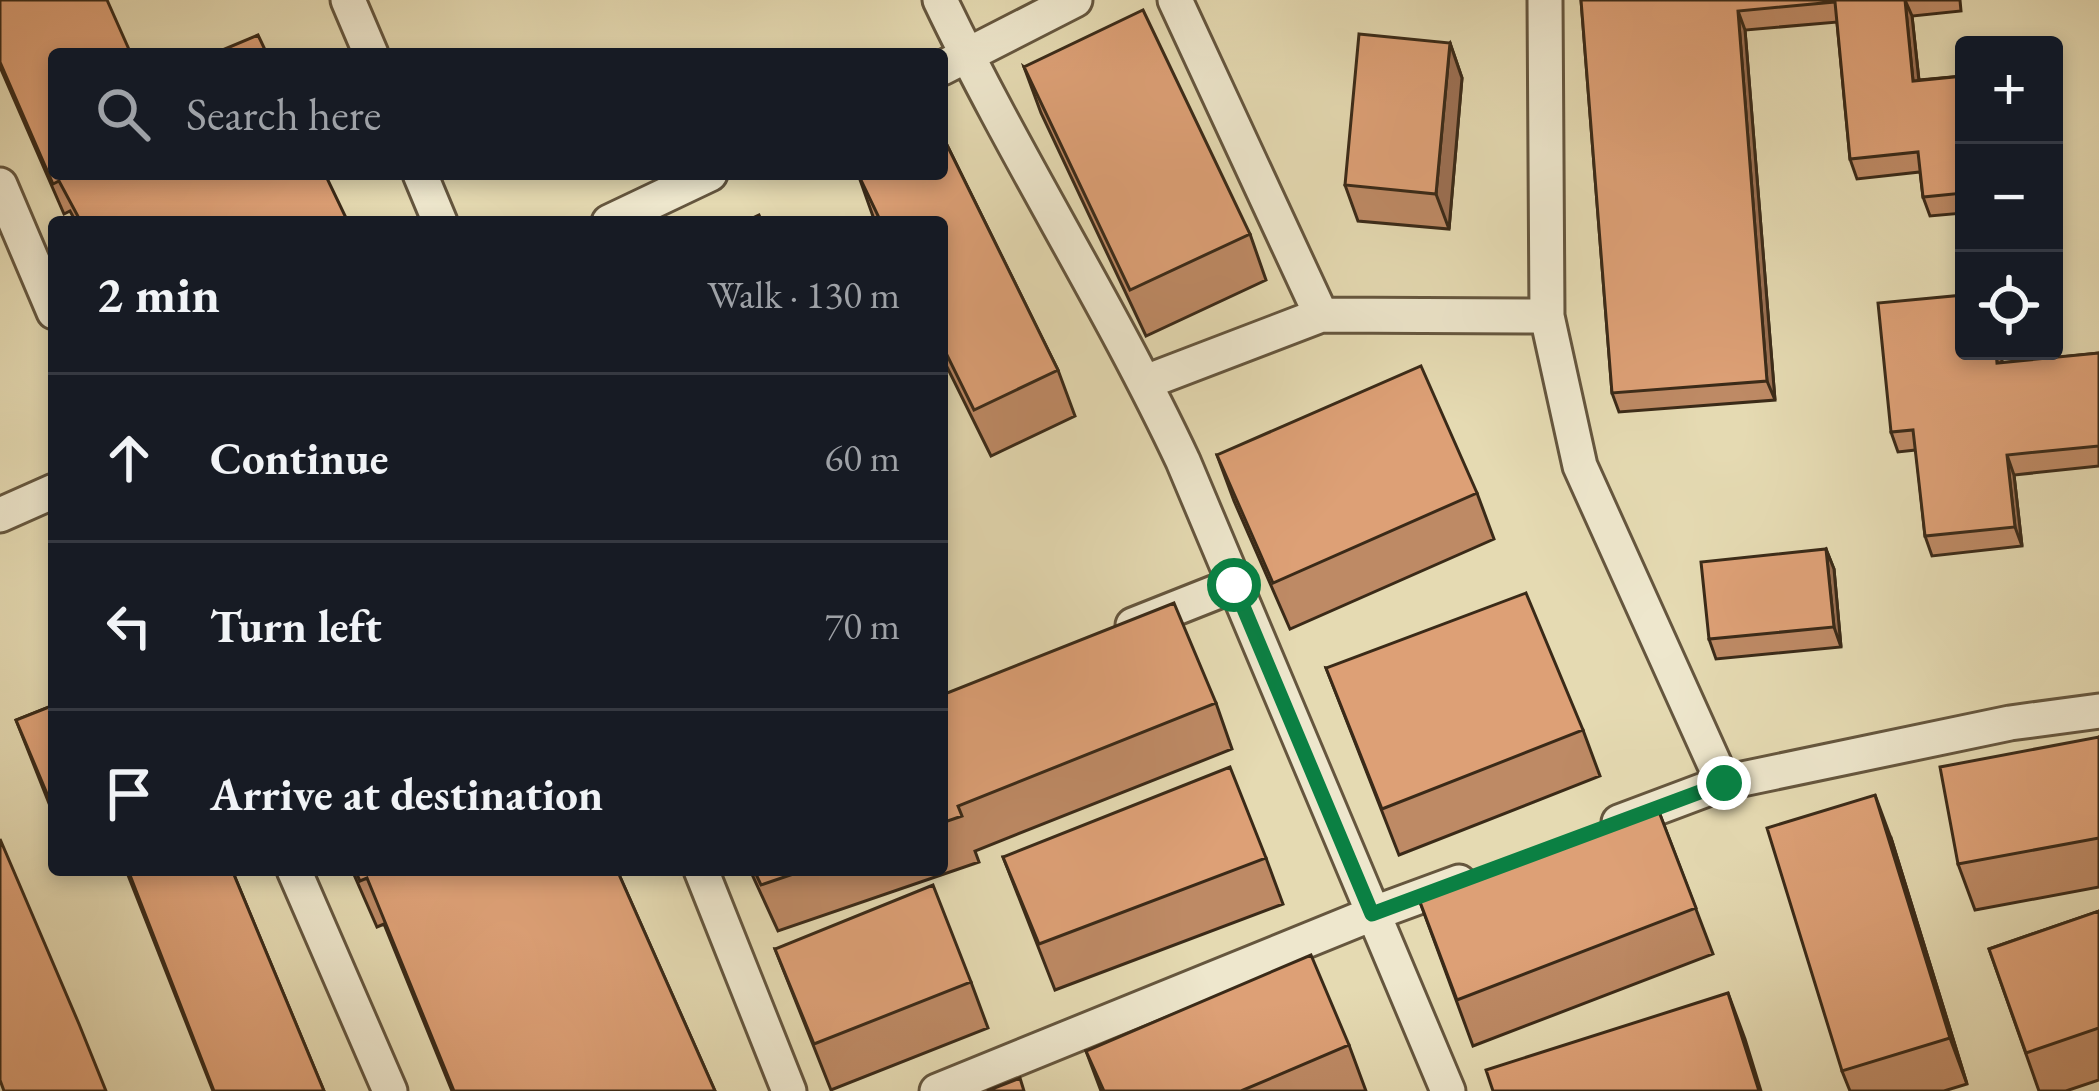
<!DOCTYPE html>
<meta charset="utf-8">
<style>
:root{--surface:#171b24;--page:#20242c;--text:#f1f3f6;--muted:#9ea1a6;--line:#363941}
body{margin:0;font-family:"EB Garamond",serif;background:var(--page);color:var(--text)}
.controls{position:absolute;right:36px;top:36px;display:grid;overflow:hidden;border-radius:12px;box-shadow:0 6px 18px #0003}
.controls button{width:108px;height:108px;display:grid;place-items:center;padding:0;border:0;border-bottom:3px solid var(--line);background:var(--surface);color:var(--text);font:60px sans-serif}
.stop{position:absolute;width:36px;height:36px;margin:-27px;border:9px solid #0b8043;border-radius:50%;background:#fff}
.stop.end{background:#0b8043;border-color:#fff;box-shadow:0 3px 12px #0008}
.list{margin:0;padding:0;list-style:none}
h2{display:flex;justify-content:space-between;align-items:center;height:156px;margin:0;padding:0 48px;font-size:51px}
h2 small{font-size:39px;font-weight:400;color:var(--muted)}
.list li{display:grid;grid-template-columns:78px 1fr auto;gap:36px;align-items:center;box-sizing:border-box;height:168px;padding:0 48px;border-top:3px solid var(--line)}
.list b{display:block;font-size:45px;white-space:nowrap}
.list em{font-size:39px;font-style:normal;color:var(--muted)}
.icon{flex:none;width:66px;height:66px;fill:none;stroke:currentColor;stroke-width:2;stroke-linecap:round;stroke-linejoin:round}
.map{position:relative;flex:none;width:2099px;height:1091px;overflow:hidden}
.search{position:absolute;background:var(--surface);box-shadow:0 6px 18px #0003;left:48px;top:48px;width:900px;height:132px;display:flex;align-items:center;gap:30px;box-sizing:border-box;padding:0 42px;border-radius:12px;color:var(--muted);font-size:45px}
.panel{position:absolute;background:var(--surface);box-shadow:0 6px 18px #0003;left:48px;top:216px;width:900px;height:660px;border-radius:12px}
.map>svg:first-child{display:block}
</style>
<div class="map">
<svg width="2099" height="1091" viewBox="0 0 2099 1091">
<rect width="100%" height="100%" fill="#e5dab2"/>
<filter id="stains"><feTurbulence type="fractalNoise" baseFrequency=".00167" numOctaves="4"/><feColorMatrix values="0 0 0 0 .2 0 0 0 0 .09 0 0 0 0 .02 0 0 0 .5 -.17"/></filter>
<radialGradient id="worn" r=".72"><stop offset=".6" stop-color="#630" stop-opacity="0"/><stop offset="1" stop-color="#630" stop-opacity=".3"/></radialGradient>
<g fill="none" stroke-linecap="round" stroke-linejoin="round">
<defs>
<path id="street" d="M 348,0 L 371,54
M 940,0 C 1015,157 1109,304 1183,461 L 1448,1091
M 1175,0 L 1321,315 L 1547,316
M 1545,0 L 1547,316 L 1580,466 L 1723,783
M 942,68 L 1075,0
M 420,174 L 440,222
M 0,185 L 54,312
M 609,222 L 710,174
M 1146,382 L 1321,315
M 0,515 L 54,491
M 1133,625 L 1234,585
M 1619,822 L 1723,783 L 2010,723 L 2099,711
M 294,870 L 390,1091
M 701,870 L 789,1091
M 937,1091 L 1372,914 L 1459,882"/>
</defs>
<use href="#street" stroke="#65563e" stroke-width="39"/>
<use href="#street" stroke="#eee7cd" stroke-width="33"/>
</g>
<path fill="#be8a65" stroke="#3a2a18" stroke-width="3" d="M 0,0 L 54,54 L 348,222 L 76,222 L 70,211 L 64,214 L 0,67 Z
M 1581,0 L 1960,0 L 1961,11 L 1912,16 L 1919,80 L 1964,76 L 1964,213 L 1930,216 L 1923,197 L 1920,172 L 1857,179 L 1850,159 L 1837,22 L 1745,30 L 1775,400 L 1619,412 L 1612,393 Z
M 1450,43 L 1462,78 L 1449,229 L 1358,221 L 1345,185 Z
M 1024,67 L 1250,234 L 1266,280 L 1146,336 L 1041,113 Z
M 942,135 L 1058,370 L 1075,416 L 991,456 L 942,357 L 942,222 L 875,222 L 858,174 L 942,174 Z
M 2001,351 L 2002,363 L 2099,353 L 2099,466 L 2014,475 L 2022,546 L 1932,556 L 1925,536 L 1916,450 L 1898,452 L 1891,432 Z
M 1217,455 L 1477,493 L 1494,539 L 1290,629 L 1234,501 Z
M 1826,549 L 1834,569 L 1841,647 L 1716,659 L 1709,639 Z
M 1326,668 L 1583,730 L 1600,776 L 1399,855 Z
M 942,695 L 1216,703 L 1232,749 L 975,851 L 979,862 L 778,931 L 750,870 L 942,870 Z
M 54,705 L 54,816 L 16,720 Z
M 2099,737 L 2099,887 L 1975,910 L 1958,864 Z
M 1656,804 L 1713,954 L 1473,1046 L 1417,894 Z
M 1892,841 L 1967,1084 L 1944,1091 L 1850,1091 L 1842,1071 Z
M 1003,857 L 1266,858 L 1283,904 L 1055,990 Z
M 126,870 L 232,870 L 324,1091 L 213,1091 Z
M 352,870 L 617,870 L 715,1091 L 452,1091 L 384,924 L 377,927 Z
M 2099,911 L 2099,1080 L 2066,1091 L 2039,1091 L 1989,949 Z
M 775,949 L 971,982 L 988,1028 L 831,1090 Z
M 1349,1045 L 1366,1091 L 1101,1091 L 1086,1051 Z"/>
<path fill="#9b7053" stroke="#3a2a18" stroke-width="3" d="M 1905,0 L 1912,16 L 1921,100 L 1913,81 Z
M 1738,11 L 1745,30 L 1775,400 L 1767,381 Z
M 1450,43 L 1462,78 L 1449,229 L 1436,194 Z
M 1996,351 L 2001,351 L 2004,383 L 1997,363 Z
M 2007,455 L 2014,475 L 2022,546 L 2015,527 Z
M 1826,549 L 1834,569 L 1841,647 L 1834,627 Z
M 1875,795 L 1892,841 L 1967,1084 L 1950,1038 Z
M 1728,993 L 1745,1039 L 1761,1091 L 1759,1091 Z"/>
<path fill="#dda076" stroke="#3a2a18" stroke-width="3" d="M 0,0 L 107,0 L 131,54 L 54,54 L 54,174 L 325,174 L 348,222 L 81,222 L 59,181 L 53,184 L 0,62 Z
M 1581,0 L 1905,0 L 1913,81 L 1964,76 L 1964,193 L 1923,197 L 1918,152 L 1850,159 L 1835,2 L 1738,11 L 1767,381 L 1612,393 Z
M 1143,10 L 1250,234 L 1130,290 L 1024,67 Z
M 1359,34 L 1450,43 L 1436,194 L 1345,185 Z
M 258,35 L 267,54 L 213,54 Z
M 942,135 L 1058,370 L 974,410 L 942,345 L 942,222 L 881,222 L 858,174 L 942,174 Z
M 759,215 L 762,222 L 744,222 Z
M 1964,295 L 1964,351 L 1996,351 L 1997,363 L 2099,353 L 2099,446 L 2007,455 L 2015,527 L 1925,536 L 1913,430 L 1891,432 L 1878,303 Z
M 1421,366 L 1477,493 L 1273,583 L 1217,455 Z
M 1826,549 L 1834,627 L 1709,639 L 1701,562 Z
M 1526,593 L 1583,730 L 1382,809 L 1326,668 Z
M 1174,603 L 1216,703 L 958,806 L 962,816 L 942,823 L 942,695 Z
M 54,705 L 54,793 L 48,796 L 16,720 Z
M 2099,737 L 2099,838 L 1958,864 L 1940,767 Z
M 1230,767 L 1266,858 L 1039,944 L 1003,857 Z
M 1875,795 L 1950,1038 L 1842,1071 L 1767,828 Z
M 1656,804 L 1696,908 L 1457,1000 L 1417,894 Z
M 0,839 L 79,1024 L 106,1091 L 4,1091 L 0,1080 Z
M 128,870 L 232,870 L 324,1091 L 214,1091 Z
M 355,870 L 617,870 L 715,1091 L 454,1091 L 367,878 L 360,881 Z
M 754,870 L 805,870 L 761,885 Z
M 933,885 L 971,982 L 814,1044 L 775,949 Z
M 2099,911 L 2099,1028 L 2026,1053 L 1989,949 Z
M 1311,955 L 1349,1045 L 1241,1091 L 1104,1091 L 1086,1051 Z
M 1728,993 L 1759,1091 L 1493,1091 L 1486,1070 Z
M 1020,1078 L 1024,1091 L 987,1091 Z"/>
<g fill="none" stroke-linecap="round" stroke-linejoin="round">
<path stroke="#0b8043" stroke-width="15" d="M 1234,585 L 1372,914 L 1724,783"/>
</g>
<rect width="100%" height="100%" filter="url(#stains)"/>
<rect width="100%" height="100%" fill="url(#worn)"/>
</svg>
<div class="controls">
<button>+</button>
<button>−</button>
<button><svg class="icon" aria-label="locate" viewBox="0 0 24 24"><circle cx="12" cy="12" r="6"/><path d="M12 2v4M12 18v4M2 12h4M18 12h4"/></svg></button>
</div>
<div class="stop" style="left:1234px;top:585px"></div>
<div class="stop end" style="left:1724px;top:783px"></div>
<div class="search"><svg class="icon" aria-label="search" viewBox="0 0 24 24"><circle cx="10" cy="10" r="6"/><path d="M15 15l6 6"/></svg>Search here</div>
<section class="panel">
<h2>2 min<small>Walk · 130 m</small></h2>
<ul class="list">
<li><svg class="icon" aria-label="ahead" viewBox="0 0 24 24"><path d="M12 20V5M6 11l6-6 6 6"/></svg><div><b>Continue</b></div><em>60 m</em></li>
<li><svg class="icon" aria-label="left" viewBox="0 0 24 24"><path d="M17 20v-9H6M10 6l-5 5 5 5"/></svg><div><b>Turn left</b></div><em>70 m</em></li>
<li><svg class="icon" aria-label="arrive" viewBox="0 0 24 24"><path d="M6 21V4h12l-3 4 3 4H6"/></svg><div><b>Arrive at destination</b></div></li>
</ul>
</section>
</div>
